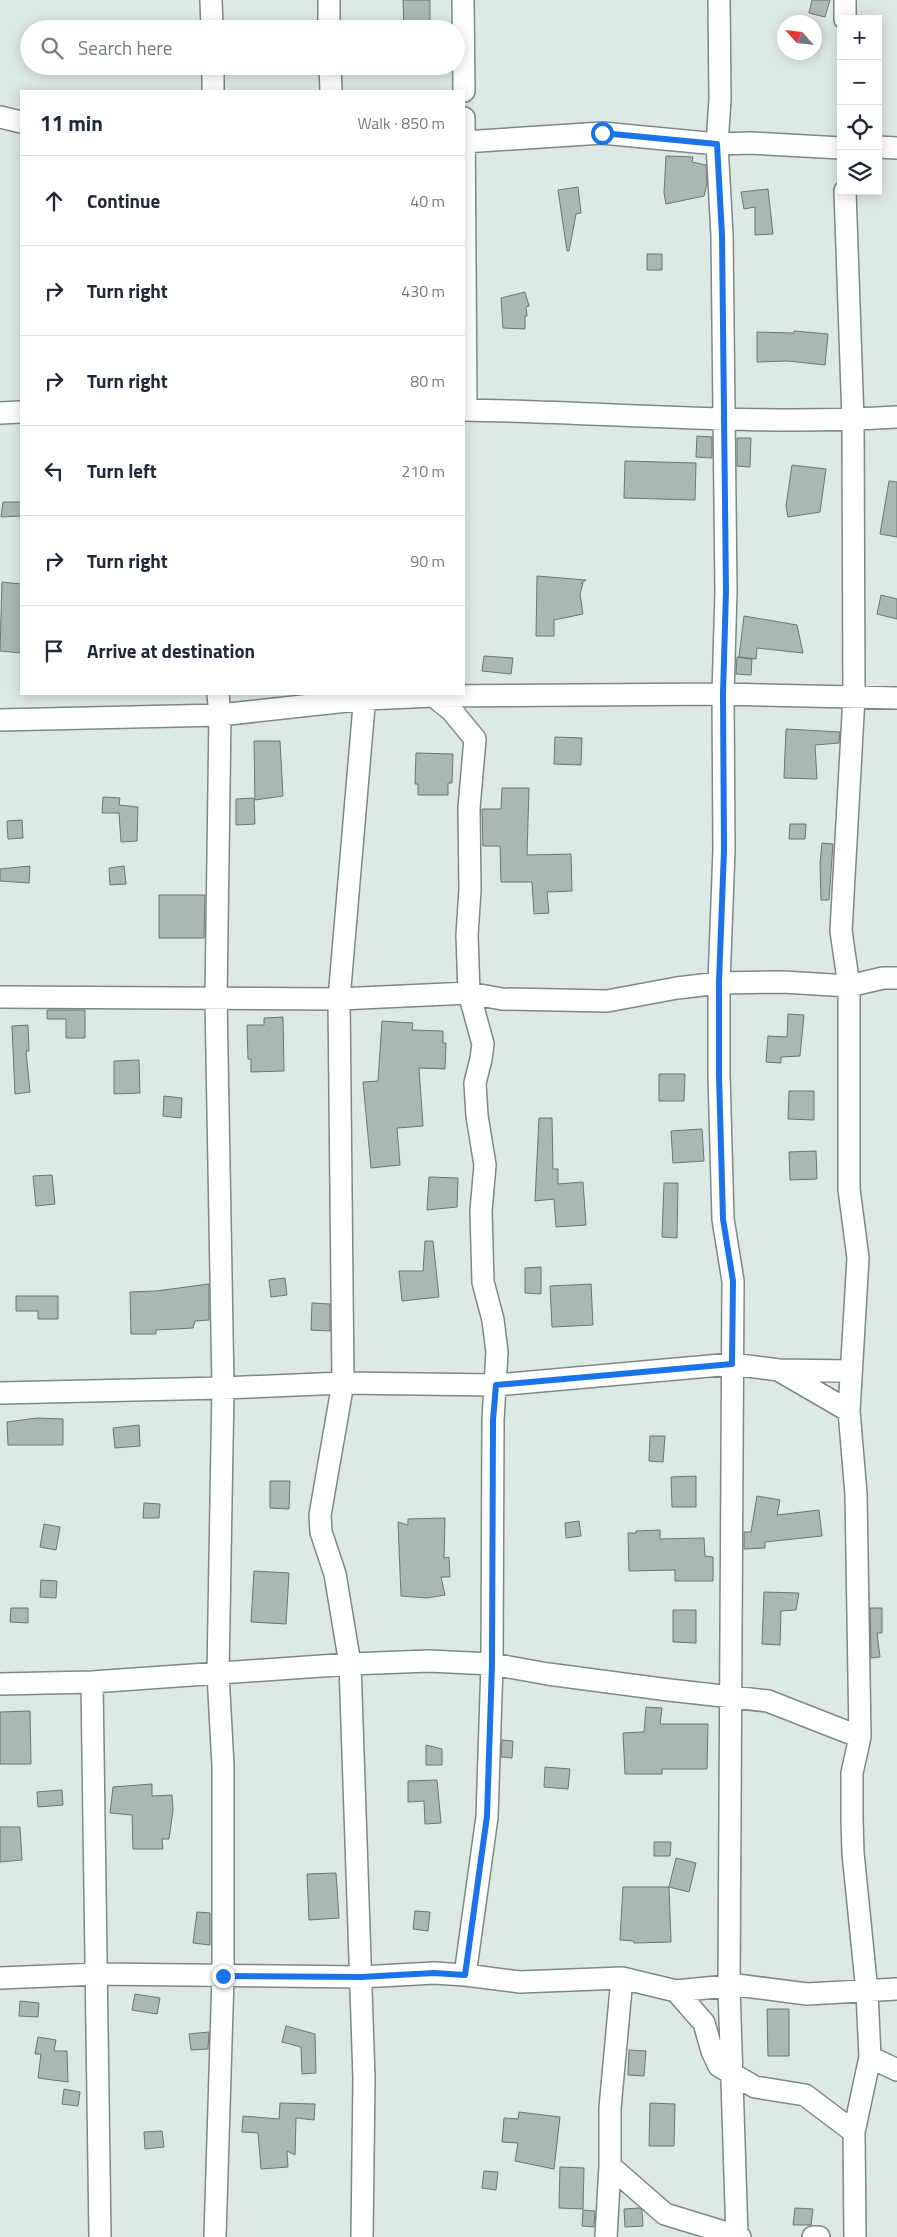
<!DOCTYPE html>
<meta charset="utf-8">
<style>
:root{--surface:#fff;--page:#f2f2f3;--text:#1f2937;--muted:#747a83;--line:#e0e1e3}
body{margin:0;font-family:"Titillium Web",sans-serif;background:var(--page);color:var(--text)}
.controls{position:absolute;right:15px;top:15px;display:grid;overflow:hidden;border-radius:0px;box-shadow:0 2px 12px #0003}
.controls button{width:45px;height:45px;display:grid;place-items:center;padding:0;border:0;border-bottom:1px solid var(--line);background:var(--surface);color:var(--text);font:25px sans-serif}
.compass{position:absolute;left:777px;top:15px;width:45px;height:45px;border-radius:50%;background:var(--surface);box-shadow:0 2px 12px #0003;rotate:297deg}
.stop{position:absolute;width:15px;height:15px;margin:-11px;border:4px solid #1a73e8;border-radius:50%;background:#fff}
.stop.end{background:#1a73e8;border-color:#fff;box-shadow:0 1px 5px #0008}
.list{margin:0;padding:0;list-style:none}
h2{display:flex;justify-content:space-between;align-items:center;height:65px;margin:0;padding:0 20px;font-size:21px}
h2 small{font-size:16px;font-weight:400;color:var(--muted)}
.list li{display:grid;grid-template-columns:32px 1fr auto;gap:15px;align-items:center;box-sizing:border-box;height:90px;padding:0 20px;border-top:1px solid var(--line)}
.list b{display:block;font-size:19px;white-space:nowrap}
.list em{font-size:16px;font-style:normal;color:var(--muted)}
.icon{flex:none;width:28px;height:28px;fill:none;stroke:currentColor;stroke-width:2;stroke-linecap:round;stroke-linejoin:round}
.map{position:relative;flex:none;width:897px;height:2237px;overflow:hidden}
.search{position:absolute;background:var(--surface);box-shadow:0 2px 12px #0003;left:20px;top:20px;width:445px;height:55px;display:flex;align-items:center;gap:12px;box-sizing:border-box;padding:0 18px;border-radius:28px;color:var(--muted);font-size:19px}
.panel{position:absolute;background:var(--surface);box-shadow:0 2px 12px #0003;left:20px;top:90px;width:445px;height:605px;border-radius:0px}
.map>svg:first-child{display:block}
</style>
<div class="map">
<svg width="897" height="2237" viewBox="0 0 897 2237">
<rect width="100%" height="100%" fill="#dde9e4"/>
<path fill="#abb7b2" stroke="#6b7671" d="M 403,0 L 430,0 L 430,29 L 404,29 Z
M 812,0 L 830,0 L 825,17 L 809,13 Z
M 666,156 L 693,157 L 692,162 L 706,165 L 707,183 L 704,196 L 666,204 L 664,193 Z
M 578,187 L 581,213 L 576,214 L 569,251 L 567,251 L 558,190 Z
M 768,189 L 773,234 L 755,235 L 755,207 L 744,209 L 741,192 Z
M 647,254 L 662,254 L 662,270 L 647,270 Z
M 525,292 L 529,306 L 526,307 L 527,316 L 525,316 L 525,329 L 503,328 L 501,298 Z
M 794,331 L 828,334 L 825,365 L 788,361 L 757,362 L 757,332 L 794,333 Z
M 697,436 L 712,437 L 712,458 L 696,457 Z
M 737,438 L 751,438 L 750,467 L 737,466 Z
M 625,461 L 696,463 L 695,500 L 624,498 Z
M 792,465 L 826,469 L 820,512 L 788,517 L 786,506 Z
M 889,481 L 897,482 L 897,537 L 880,534 Z
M 3,502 L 21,502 L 21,516 L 1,517 Z
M 537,576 L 586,580 L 581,583 L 583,583 L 580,594 L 583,614 L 554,620 L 554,636 L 536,636 Z
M 2,582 L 21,584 L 21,653 L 0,651 Z
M 881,595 L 897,599 L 897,619 L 877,614 Z
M 744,616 L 797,625 L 803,653 L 757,648 L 756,659 L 739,657 Z
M 484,656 L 513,658 L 511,674 L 482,671 Z
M 737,657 L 752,659 L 751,675 L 736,674 Z
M 786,729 L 840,732 L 839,743 L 815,745 L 817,779 L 784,778 Z
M 555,737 L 582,738 L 581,765 L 554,764 Z
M 254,741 L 280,741 L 283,796 L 255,800 Z
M 416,753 L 453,754 L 452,783 L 448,783 L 448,795 L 418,795 L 418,784 L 415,784 Z
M 502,788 L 529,788 L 527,855 L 571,854 L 572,891 L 547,892 L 549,913 L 534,914 L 532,882 L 501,882 L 500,846 L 483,846 L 482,809 L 501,809 Z
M 103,797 L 120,798 L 119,805 L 138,807 L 137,841 L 121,842 L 119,813 L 102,813 Z
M 254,798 L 255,824 L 236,825 L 236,799 Z
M 22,820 L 23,838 L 8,839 L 7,821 Z
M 790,824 L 806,824 L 805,839 L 789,839 Z
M 822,843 L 833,844 L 829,900 L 821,900 L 820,863 Z
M 30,866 L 29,883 L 0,881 L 0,869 Z
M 124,866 L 126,884 L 110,885 L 109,868 Z
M 159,895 L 205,895 L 204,938 L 159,938 Z
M 47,1010 L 85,1010 L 85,1038 L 66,1038 L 66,1019 L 47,1019 Z
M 788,1014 L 804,1015 L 800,1056 L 781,1057 L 781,1063 L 766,1062 L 768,1036 L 787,1037 Z
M 283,1017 L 284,1071 L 251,1072 L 251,1059 L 248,1059 L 247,1025 L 264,1025 L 264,1018 Z
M 382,1021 L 413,1023 L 412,1030 L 443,1031 L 443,1043 L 446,1043 L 445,1069 L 419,1068 L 423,1126 L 397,1128 L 400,1165 L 371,1168 L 363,1082 L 378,1081 Z
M 28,1025 L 29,1051 L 26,1051 L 30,1092 L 15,1094 L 12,1026 Z
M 139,1060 L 140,1093 L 114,1094 L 114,1061 Z
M 659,1074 L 685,1074 L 684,1101 L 659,1101 Z
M 789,1091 L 814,1091 L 814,1120 L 788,1119 Z
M 164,1096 L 182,1098 L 181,1118 L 163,1116 Z
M 539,1118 L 552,1118 L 553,1169 L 558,1169 L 558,1184 L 583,1182 L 586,1225 L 556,1227 L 554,1199 L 535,1201 Z
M 702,1129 L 704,1161 L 673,1163 L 671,1131 Z
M 816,1151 L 817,1179 L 790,1180 L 789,1152 Z
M 52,1175 L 55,1204 L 36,1206 L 33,1176 Z
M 429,1177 L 458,1178 L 457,1207 L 427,1210 Z
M 664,1183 L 678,1183 L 677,1238 L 662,1237 Z
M 425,1241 L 433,1241 L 439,1297 L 402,1301 L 399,1271 L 423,1271 Z
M 541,1267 L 541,1294 L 525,1293 L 525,1268 Z
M 285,1278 L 287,1295 L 271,1297 L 269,1280 Z
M 209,1284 L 209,1320 L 195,1321 L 193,1328 L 156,1330 L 156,1334 L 131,1334 L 130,1292 L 156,1291 Z
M 591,1284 L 593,1325 L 552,1327 L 550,1286 Z
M 16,1296 L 58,1296 L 58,1319 L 38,1319 L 38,1311 L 16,1311 Z
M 312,1303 L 330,1304 L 330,1331 L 311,1330 Z
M 37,1418 L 63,1419 L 63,1445 L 8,1445 L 7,1422 Z
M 139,1425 L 140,1446 L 115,1448 L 113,1428 Z
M 650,1436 L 665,1436 L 663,1462 L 649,1461 Z
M 696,1476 L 696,1507 L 672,1507 L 671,1477 Z
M 270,1481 L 290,1481 L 289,1509 L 270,1508 Z
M 757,1496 L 780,1500 L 777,1515 L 819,1510 L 822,1536 L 765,1542 L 765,1548 L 744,1549 L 744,1532 L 751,1532 Z
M 144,1503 L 160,1504 L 159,1518 L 143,1518 Z
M 445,1518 L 444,1558 L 449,1557 L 450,1577 L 441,1577 L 445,1595 L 427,1598 L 401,1596 L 398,1522 L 408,1525 L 408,1519 Z
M 579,1521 L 581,1536 L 566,1538 L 565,1523 Z
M 44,1524 L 60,1527 L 56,1550 L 40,1547 Z
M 660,1530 L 660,1539 L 704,1538 L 705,1556 L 713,1557 L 713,1581 L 675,1581 L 675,1570 L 629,1571 L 628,1533 L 636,1533 L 636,1531 Z
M 254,1571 L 289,1573 L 286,1624 L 251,1622 Z
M 41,1580 L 57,1581 L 56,1598 L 40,1597 Z
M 764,1592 L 799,1593 L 796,1610 L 781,1611 L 780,1645 L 762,1644 Z
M 11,1608 L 28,1608 L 28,1623 L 10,1622 Z
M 870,1608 L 882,1608 L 882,1633 L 877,1633 L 880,1657 L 871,1658 Z
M 673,1610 L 696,1610 L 696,1643 L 673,1642 Z
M 646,1707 L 662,1708 L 660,1724 L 708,1724 L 707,1769 L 662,1769 L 662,1774 L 625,1774 L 623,1733 L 644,1732 Z
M 30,1711 L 31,1764 L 0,1764 L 0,1712 Z
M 502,1740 L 513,1741 L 512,1758 L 501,1757 Z
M 426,1745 L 442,1749 L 442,1765 L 426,1765 Z
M 545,1767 L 570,1769 L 568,1789 L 544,1787 Z
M 437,1780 L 441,1823 L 425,1824 L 424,1801 L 408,1802 L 408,1781 Z
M 152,1784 L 152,1796 L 172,1795 L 173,1810 L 169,1839 L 162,1839 L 163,1849 L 133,1849 L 132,1815 L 110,1813 L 113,1787 Z
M 62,1790 L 63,1805 L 38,1807 L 37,1792 Z
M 0,1827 L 20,1827 L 22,1860 L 0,1862 Z
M 654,1842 L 671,1842 L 670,1856 L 654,1856 Z
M 676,1858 L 696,1863 L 689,1892 L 669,1887 L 671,1942 L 634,1943 L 634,1941 L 620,1940 L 623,1887 L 669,1887 Z
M 336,1873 L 339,1918 L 309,1920 L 307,1874 Z
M 415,1911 L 430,1912 L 428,1931 L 413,1929 Z
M 197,1912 L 210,1913 L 210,1945 L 193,1943 Z
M 135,1994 L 160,1998 L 157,2014 L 132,2010 Z
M 20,2001 L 39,2003 L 38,2017 L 19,2016 Z
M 767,2009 L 789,2009 L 789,2056 L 768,2056 Z
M 286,2026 L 315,2034 L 316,2073 L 302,2074 L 301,2047 L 282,2042 Z
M 209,2032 L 208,2049 L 191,2050 L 189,2034 Z
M 38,2037 L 56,2040 L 54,2051 L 67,2051 L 68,2082 L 38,2078 L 41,2054 L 35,2054 Z
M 629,2050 L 646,2051 L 644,2076 L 628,2075 Z
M 64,2089 L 80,2092 L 78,2106 L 62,2104 Z
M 280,2103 L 315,2104 L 314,2120 L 296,2118 L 295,2155 L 287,2151 L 288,2167 L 261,2169 L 258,2133 L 242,2132 L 243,2116 L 279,2119 Z
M 650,2103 L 675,2104 L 674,2146 L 649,2146 Z
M 519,2112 L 560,2117 L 554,2169 L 515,2161 L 518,2143 L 502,2142 L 504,2118 L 518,2119 Z
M 162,2131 L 164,2147 L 145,2149 L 144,2132 Z
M 560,2167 L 584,2168 L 583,2209 L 559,2208 Z
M 484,2171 L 498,2172 L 496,2190 L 482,2188 Z
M 639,2208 L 642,2210 L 643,2226 L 625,2227 L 624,2209 Z
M 795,2208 L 813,2209 L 811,2225 L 793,2225 Z
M 583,2210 L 595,2211 L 594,2227 L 582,2226 Z"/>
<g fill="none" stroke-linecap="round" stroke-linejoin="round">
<defs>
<path id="minor" d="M 211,0 L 212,29
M 329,0 L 329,29
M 463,0 L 464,91
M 719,0 L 720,99 L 717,144 L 722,235 L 726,591 L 723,694 L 724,850 L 719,983 L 719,1075 L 723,1219 L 733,1281 L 729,1987 L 737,2237
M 845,19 L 845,0
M 213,66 L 213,91
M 330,66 L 331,91
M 0,117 L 21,122
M 464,118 L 466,410
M 464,142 L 602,133 L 717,144 L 751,143 L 841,148
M 878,147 L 897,148
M 845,191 L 853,420 L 854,697 L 841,931 L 849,986 L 849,1189 L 858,1258 L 849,1411 L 856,1494 L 860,1737 L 852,1773 L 852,1819 L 853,1853 L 867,1992 L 870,2057 L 854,2132 L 855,2237
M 464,410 C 608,412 753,426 897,417
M 0,413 L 21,412
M 431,694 L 452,711 L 475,739 L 469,808 L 470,890 L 467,935 L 469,993 L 483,1044 L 481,1059 L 475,1083 L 477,1116 L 485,1165 L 481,1211 L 483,1282 L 493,1320 L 497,1352 L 493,1420 L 492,1664 L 487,1817 L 465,1975
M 0,720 L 220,715 L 366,699 L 434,696 L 723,694 L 897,698
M 0,997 L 339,999 L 469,993 L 502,999 L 607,1001 L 677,988 L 719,983 L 783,982 L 849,986 L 883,978 L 897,978
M 780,1371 L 849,1411
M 0,1393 L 223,1388 L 343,1383 L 496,1385 L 732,1364 L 779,1370 L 851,1371
M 92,1682 L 100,2237
M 0,1684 L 92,1682 L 350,1664 L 429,1661 L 492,1664 L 548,1674 L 669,1690 L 768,1701 L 860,1737
M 0,1978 L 97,1974 L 361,1977 L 434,1973 L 465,1975 L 520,1982 L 622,1978 L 676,1991 L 737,1985 L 807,1994 L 897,1989
M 676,1991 L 704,2023 L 712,2051 L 719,2066 L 755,2087 L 805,2095 L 854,2132
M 870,2057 L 897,2070
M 610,2166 L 665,2214 L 740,2237
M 215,2237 L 223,1976 L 223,1766 L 218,1674 L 223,1388 L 216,999 L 220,715 L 218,694
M 362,2237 L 364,2078 L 350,1664 L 335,1574 L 321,1532 L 320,1515 L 343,1383 L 339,999 L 365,694
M 606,2237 L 610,2166 L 610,2108 L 622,1978
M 813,2237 L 819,2237"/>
</defs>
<use href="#minor" stroke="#7d8984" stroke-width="24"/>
<use href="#minor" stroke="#fff" stroke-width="21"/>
</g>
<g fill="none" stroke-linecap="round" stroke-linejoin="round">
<path stroke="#1a73e8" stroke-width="6" d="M 223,1976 L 361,1977 L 434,1973 L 465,1975 L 487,1816 L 492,1664 L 493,1420 L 496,1385 L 732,1364 L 733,1281 L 723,1219 L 719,1075 L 719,982 L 724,850 L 723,694 L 726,591 L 722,235 L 717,144 L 602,133"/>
</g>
</svg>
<div class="controls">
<button>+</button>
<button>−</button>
<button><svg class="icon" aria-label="locate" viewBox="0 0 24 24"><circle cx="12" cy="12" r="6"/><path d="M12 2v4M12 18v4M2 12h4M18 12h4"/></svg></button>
<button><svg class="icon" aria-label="layers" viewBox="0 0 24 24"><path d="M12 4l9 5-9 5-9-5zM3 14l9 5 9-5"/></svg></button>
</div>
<svg class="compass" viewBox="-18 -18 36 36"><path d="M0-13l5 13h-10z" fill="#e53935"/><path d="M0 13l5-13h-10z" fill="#747a83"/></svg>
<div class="stop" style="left:602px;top:133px"></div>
<div class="stop end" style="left:223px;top:1976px"></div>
<div class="search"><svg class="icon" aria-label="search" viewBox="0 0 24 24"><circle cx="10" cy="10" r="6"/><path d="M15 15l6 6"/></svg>Search here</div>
<section class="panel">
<h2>11 min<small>Walk · 850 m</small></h2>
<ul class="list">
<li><svg class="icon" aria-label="ahead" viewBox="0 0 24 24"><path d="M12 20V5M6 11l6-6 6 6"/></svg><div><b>Continue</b></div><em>40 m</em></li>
<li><svg class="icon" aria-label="right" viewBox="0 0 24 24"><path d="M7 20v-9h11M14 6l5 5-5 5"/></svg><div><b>Turn right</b></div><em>430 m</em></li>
<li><svg class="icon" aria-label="right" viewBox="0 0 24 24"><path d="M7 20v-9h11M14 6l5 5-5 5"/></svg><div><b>Turn right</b></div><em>80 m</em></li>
<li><svg class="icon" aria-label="left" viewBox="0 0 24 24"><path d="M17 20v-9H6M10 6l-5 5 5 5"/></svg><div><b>Turn left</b></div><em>210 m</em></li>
<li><svg class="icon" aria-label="right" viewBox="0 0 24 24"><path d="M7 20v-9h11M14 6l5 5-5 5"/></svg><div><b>Turn right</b></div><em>90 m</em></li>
<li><svg class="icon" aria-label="arrive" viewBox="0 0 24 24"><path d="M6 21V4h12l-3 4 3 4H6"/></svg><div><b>Arrive at destination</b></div></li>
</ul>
</section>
</div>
